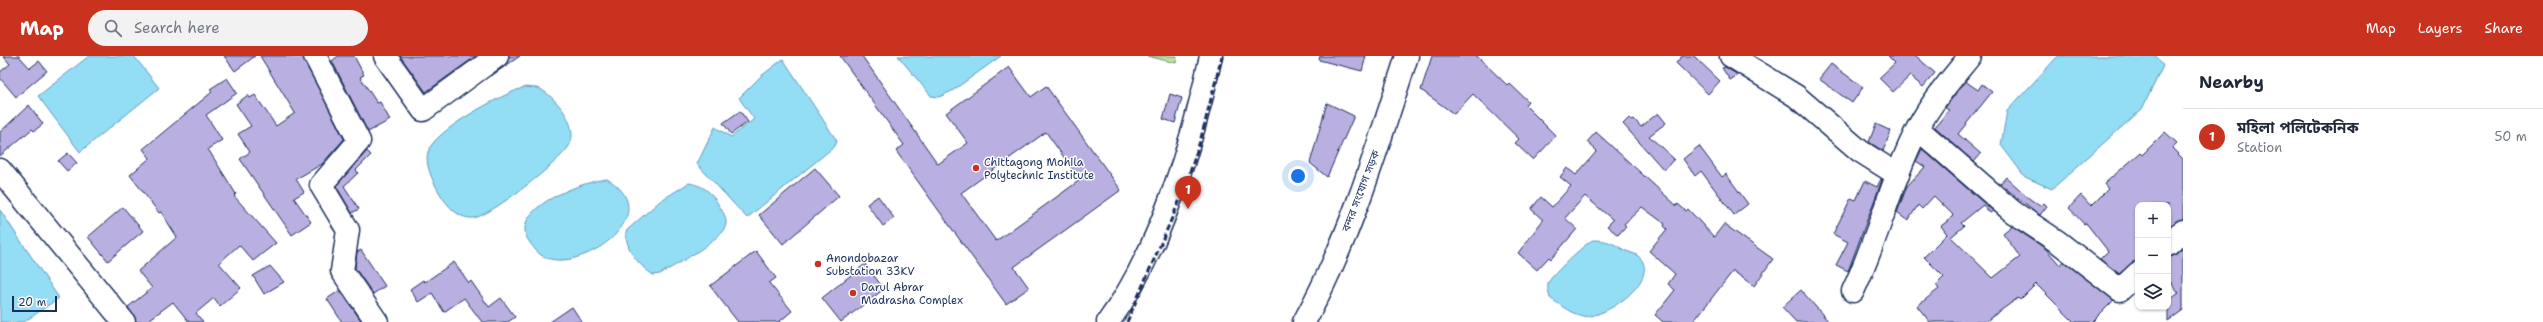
<!DOCTYPE html>
<meta charset="utf-8">
<style>
:root{--surface:#fff;--page:#f2f2f3;--text:#1f2937;--muted:#747a83;--line:#e0e1e3;--accent:#c8321e}
body{margin:0;font-family:"Shantell Sans","Noto Sans Bengali",sans-serif;background:var(--page);color:var(--text)}
.controls{position:absolute;right:12px;bottom:12px;display:grid;overflow:hidden;border-radius:8px;box-shadow:0 1px 3px #0004}
.controls button{width:36px;height:36px;display:grid;place-items:center;padding:0;border:0;border-bottom:1px solid var(--line);background:var(--surface);color:var(--text);font:20px sans-serif}
.scale{position:absolute;left:12px;bottom:10px;width:45px;box-sizing:border-box;padding-left:4px;border:2px solid #1b2f5e;border-top:0;font-size:11px;line-height:14px;white-space:nowrap;color:#1b2f5e;-webkit-text-stroke:3px #fff;paint-order:stroke}
.you{position:absolute;left:1298px;top:120px;width:14px;height:14px;margin:-10px;border:3px solid #fff;border-radius:50%;background:#1a73e8;box-shadow:0 0 0 6px #1a73e833}
.badge{display:grid;place-items:center;width:26px;height:26px;border-radius:50%;background:var(--accent);color:#fff;font-size:13px;font-weight:700}
.pin{position:absolute;translate:-50% -33px;filter:drop-shadow(0 1px 2px #0008)}
.pin::after{content:'';position:absolute;top:21px;width:14px;height:12px;background:inherit;clip-path:polygon(0 0,100% 0,50% 100%)}
.list{margin:0;padding:0;list-style:none}
h2{display:flex;justify-content:space-between;align-items:center;height:52px;margin:0;padding:0 16px;font-size:17px}
h2 small{font-size:13px;font-weight:400;color:var(--muted)}
.list li{display:grid;grid-template-columns:26px 1fr auto;gap:12px;align-items:center;box-sizing:border-box;height:56px;padding:0 16px;border-top:1px solid var(--line)}
.list b{display:block;font-size:15px;white-space:nowrap}
.list p{margin:0;font-size:13px;white-space:nowrap;color:var(--muted)}
.list em{font-size:13px;font-style:normal;color:var(--muted)}
.icon{flex:none;width:22px;height:22px;fill:none;stroke:currentColor;stroke-width:2;stroke-linecap:round;stroke-linejoin:round}
.map{position:relative;flex:none;width:2183px;height:266px;overflow:hidden}
header{display:flex;align-items:center;gap:24px;box-sizing:border-box;height:56px;padding:0 20px;background:var(--accent);color:#fff}
header strong{font-size:19px}
nav{display:flex;gap:22px;margin-inline-start:auto;font-size:14px}
.search{width:280px;height:36px;background:var(--page);display:flex;align-items:center;gap:10px;box-sizing:border-box;padding:0 14px;border-radius:22px;color:var(--muted);font-size:15px}
main{display:flex}
aside{flex:1;background:var(--surface)}
.map>svg:first-child{display:block}
</style>
<header>
<strong>Map</strong>
<div class="search"><svg class="icon" aria-label="search" viewBox="0 0 24 24"><circle cx="10" cy="10" r="6"/><path d="M15 15l6 6"/></svg>Search here</div>
<nav><a>Map</a><a>Layers</a><a>Share</a></nav>
</header>
<main>
<div class="map">
<svg width="2183" height="266" viewBox="0 0 2183 266">
<rect width="100%" height="100%" fill="#fff"/>
<filter id="ink" filterUnits="userSpaceOnUse"><feTurbulence type="fractalNoise" baseFrequency=".025" numOctaves="2"/><feDisplacementMap in="SourceGraphic" scale="8" xChannelSelector="R" yChannelSelector="G"/><feConvolveMatrix kernelMatrix="1 2 1 2 8 2 1 2 1" color-interpolation-filters="sRGB"/></filter>
<g filter="url(#ink)">
<path fill="#c1e098" stroke="#6e887b" d="M 1147,0 L 1177,0 L 1176,7 Z"/>
<path fill="#93ddf5" stroke="#6397b9" d="M 89,0 L 134,0 L 159,32 L 80,96 L 38,40 Z
M 898,0 L 1001,0 L 952,35 L 939,41 L 931,40 Z
M 2058,0 L 2156,0 L 2163,10 L 2142,53 L 2052,133 L 2025,121 L 2001,89 L 2007,55 Z
M 783,3 L 837,85 L 835,90 L 747,162 L 697,108 L 715,71 L 731,81 L 754,63 L 739,42 L 760,21 Z
M 525,31 C 530,32 538,31 542,34 C 558,44 580,71 569,90 C 561,105 488,162 473,162 C 459,163 449,151 442,141 C 435,130 424,109 428,96 C 434,74 503,38 525,31 Z
M 607,123 C 667,158 583,216 547,202 C 538,199 534,192 528,184 C 509,151 585,125 607,123 Z
M 689,127 C 704,130 710,135 718,148 C 721,153 727,161 726,168 C 724,183 674,210 660,218 L 653,219 C 639,209 625,194 626,175 L 660,145 Z
M 0,154 L 59,242 L 24,266 L 0,266 Z
M 1593,184 C 1606,184 1613,187 1624,194 C 1628,196 1634,197 1638,200 C 1664,222 1603,265 1582,260 C 1570,257 1560,249 1550,242 C 1549,238 1547,231 1548,227 C 1551,220 1585,187 1593,184 Z"/>
<path fill="#b9afe0" stroke="#1b2f5e" fill-rule="evenodd" d="M 3,0 L 19,0 L 30,12 L 39,5 L 47,15 L 16,41 L 0,22 L 0,16 L 10,8 Z
M 224,0 L 255,0 L 235,15 Z
M 260,0 L 303,0 L 344,83 L 322,108 L 296,123 L 304,136 L 294,142 L 311,166 L 292,179 L 240,103 L 250,96 L 238,78 L 251,70 L 236,48 L 248,39 L 250,42 L 255,39 L 276,70 L 295,57 Z
M 338,0 L 354,0 L 364,19 L 360,21 L 377,47 L 380,46 L 390,64 L 368,76 L 332,5 Z
M 400,0 L 476,0 L 426,36 Z
M 509,0 L 520,0 L 491,20 L 505,10 Z
M 840,0 L 862,0 L 938,108 L 968,87 L 946,57 L 1009,11 L 1031,41 L 1046,30 L 1121,134 L 1014,211 L 1029,232 L 1006,248 L 896,95 L 904,89 ZM 1046,76 L 1080,124 L 996,185 L 961,137 Z
M 1320,0 L 1366,0 L 1362,15 L 1319,4 Z
M 1432,0 L 1477,0 L 1508,30 L 1510,28 L 1528,45 L 1525,49 L 1556,80 L 1533,104 L 1515,87 L 1519,83 L 1473,38 L 1454,58 L 1421,34 Z
M 1682,0 L 1694,0 L 1720,25 L 1708,38 L 1676,7 Z
M 1888,0 L 1916,0 L 1935,17 L 1923,31 L 1910,20 L 1893,36 L 1879,22 L 1895,7 Z
M 1831,8 L 1863,31 L 1852,47 L 1819,23 Z
M 1725,11 L 1738,19 L 1730,24 L 1722,12 Z
M 227,22 L 237,37 L 206,59 L 222,84 L 208,93 L 236,138 L 234,140 L 276,187 L 253,205 L 239,189 L 219,207 L 241,232 L 220,250 L 214,242 L 196,257 L 203,266 L 189,266 L 173,246 L 146,266 L 136,266 L 128,251 L 152,232 L 138,215 L 177,181 L 161,156 L 159,157 L 130,119 L 150,102 L 143,93 L 212,36 L 210,33 Z
M 1965,25 L 1978,34 L 1982,28 L 1992,36 L 1958,78 L 1981,98 L 1974,106 L 1935,71 L 1949,54 L 1945,52 Z
M 1170,38 L 1182,42 L 1175,67 L 1163,63 Z
M 1327,47 L 1354,60 L 1327,121 L 1310,107 Z
M 29,49 L 43,68 L 34,75 L 32,73 L 0,100 L 0,76 Z
M 740,55 L 748,66 L 731,78 L 723,67 Z
M 1658,57 L 1666,67 L 1649,80 L 1674,103 L 1664,114 L 1623,68 L 1629,62 L 1632,64 L 1634,63 L 1641,71 Z
M 1876,68 L 1891,75 L 1883,95 L 1869,86 Z
M 1596,76 L 1677,150 L 1678,148 L 1686,155 L 1688,153 L 1714,181 L 1724,168 L 1773,203 L 1754,230 L 1733,215 L 1693,266 L 1663,266 L 1655,259 L 1675,234 L 1668,228 L 1675,218 L 1649,195 L 1667,173 L 1664,170 L 1665,168 L 1642,151 L 1624,168 L 1626,170 L 1618,179 L 1607,170 L 1613,164 L 1585,140 L 1565,162 L 1577,173 L 1551,203 L 1549,201 L 1537,214 L 1518,197 L 1543,164 L 1531,153 L 1541,141 L 1552,151 L 1571,130 L 1560,121 L 1567,112 L 1576,119 L 1597,95 L 1587,86 Z
M 2165,76 L 2177,87 L 2172,92 L 2183,103 L 2183,163 L 2175,166 L 2168,172 L 2168,149 L 2138,149 L 2138,203 L 2119,218 L 2100,203 L 2108,195 L 2086,167 L 2084,168 L 2069,152 L 2081,139 L 2091,150 L 2108,133 L 2104,128 L 2140,97 L 2142,99 Z
M 1699,90 L 1722,121 L 1726,118 L 1748,148 L 1734,159 L 1701,115 L 1695,120 L 1683,103 Z
M 1922,93 L 1993,155 L 1990,157 L 1983,149 L 1961,167 L 1964,170 L 1951,181 L 1993,222 L 2020,201 L 2003,177 L 2012,170 L 2046,193 L 2060,209 L 2063,205 L 2114,244 L 2092,266 L 2074,266 L 2036,228 L 2020,244 L 2018,242 L 1985,266 L 1930,266 L 1917,250 L 1939,233 L 1936,229 L 1944,221 L 1924,201 L 1947,178 L 1941,170 L 1954,160 L 1934,140 L 1922,153 L 1918,149 L 1908,165 L 1897,157 L 1907,130 L 1925,111 L 1916,105 Z
M 367,95 L 371,99 L 356,114 L 358,117 L 344,130 L 359,153 L 352,157 L 336,130 Z
M 68,97 L 77,107 L 67,115 L 58,105 Z
M 815,112 L 839,140 L 783,188 L 759,159 Z
M 2006,121 L 2030,143 L 2040,150 L 2044,147 L 2047,150 L 2040,159 L 2000,128 Z
M 1881,123 L 1882,124 L 1848,215 L 1836,209 L 1848,186 L 1833,178 L 1851,142 L 1856,144 L 1865,125 L 1877,131 Z
M 878,140 L 894,162 L 883,170 L 867,148 Z
M 123,151 L 143,175 L 108,205 L 88,181 Z
M 2183,192 L 2183,254 L 2168,265 L 2168,245 L 2179,237 L 2168,223 L 2168,201 L 2176,198 Z
M 361,194 L 385,230 L 373,238 L 355,212 L 357,196 Z
M 756,195 L 776,222 L 769,227 L 792,255 L 779,266 L 738,266 L 710,230 Z
M 454,206 L 469,227 L 471,225 L 489,251 L 501,242 L 515,261 L 508,266 L 482,266 L 464,242 L 444,256 L 432,237 L 418,246 L 410,233 L 423,224 L 425,226 Z
M 865,208 L 884,233 L 841,266 L 822,242 Z
M 270,210 L 284,226 L 264,238 L 253,220 Z
M 340,234 L 362,266 L 342,266 L 327,243 Z
M 1801,234 L 1829,266 L 1796,266 L 1782,251 Z
M 572,251 L 582,266 L 550,266 Z"/>
<g fill="none" stroke-linecap="round" stroke-linejoin="round">
<defs>
<path id="minor" d="M 315,0 L 359,85 L 321,129 L 348,174 L 342,215 L 377,266
M 385,0 L 423,54 L 497,0
M 1731,0 L 1796,40 L 1860,95 L 1898,119
M 1918,73 L 2013,156 L 2058,186 L 2120,234 L 2138,217
M 0,114 L 124,266
M 2168,189 L 2183,175
M 1853,235 C 1877,185 1889,132 1913,82 C 1927,51 1949,26 1970,0
M 1108,266 C 1159,198 1194,83 1211,0"/>
<path id="highway" d="M 1304,266 C 1350,183 1378,90 1407,0"/>
</defs>
<use href="#minor" stroke="#1b2f5e" stroke-width="25"/>
<use href="#highway" stroke="#1b2f5e" stroke-width="25"/>
<use href="#minor" stroke="#fff" stroke-width="22"/>
<use href="#highway" stroke="#fff" stroke-width="22"/>
<path stroke="#1b2f5e" stroke-width="3" stroke-dasharray="6 3" stroke-linecap="butt" d="M 1127,266 L 1185,132 L 1201,82 L 1222,0"/>
</g>
</g>
<g fill="#c8321e" stroke="#fff" stroke-width="1.5">
<circle cx="976" cy="112" r="4"/>
<circle cx="818" cy="208" r="4"/>
<circle cx="853" cy="237" r="4"/>
</g>
<g text-anchor="middle" dominant-baseline="central" stroke-width="3" stroke-linejoin="round" paint-order="stroke">
<g font-size="11" fill="#1b2f5e" stroke="#fff" text-anchor="start">
<text x="984" y="106">Chittagong Mohila<tspan x="984" dy="13">Polytechnic Institute</tspan></text>
<text x="826" y="202">Anondobazar<tspan x="826" dy="13">Substation 33KV</tspan></text>
<text x="861" y="231">Darul Abrar<tspan x="861" dy="13">Madrasha Complex</tspan></text>
</g>
<g font-size="11" fill="#1b2f5e" stroke="#fff">
<text transform="translate(1361 135) rotate(-69)">বন্দর সংযোগ সড়ক</text>
</g>
</g>
</svg>
<div class="controls">
<button>+</button>
<button>−</button>
<button><svg class="icon" aria-label="layers" viewBox="0 0 24 24"><path d="M12 4l9 5-9 5-9-5zM3 14l9 5 9-5"/></svg></button>
</div>
<div class="scale">20 m</div>
<div class="you"></div>
<div class="pin badge" style="left:1188px;top:153px">1</div>
</div>
<aside>
<h2>Nearby<small></small></h2>
<ul class="list">
<li><span class="badge">1</span><div><b>মহিলা পলিটেকনিক</b><p>Station</p></div><em>50 m</em></li>
</ul>
</aside>
</main>
